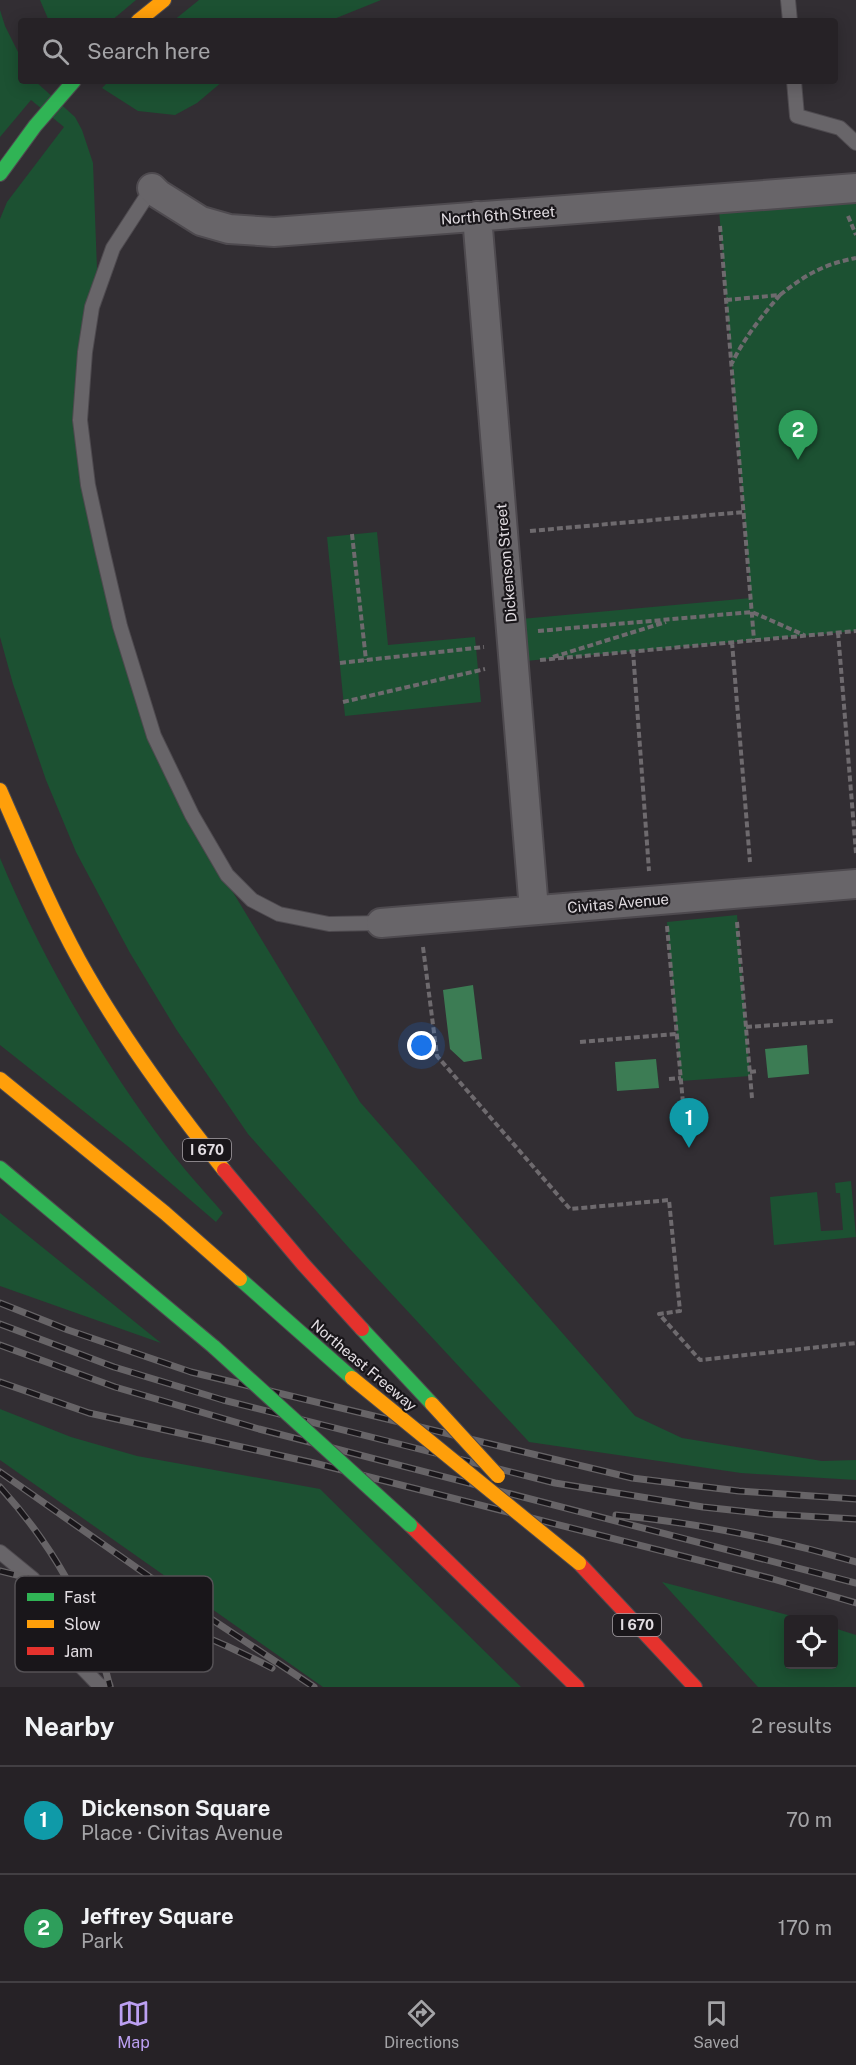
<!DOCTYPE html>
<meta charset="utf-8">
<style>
:root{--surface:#262226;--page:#322f32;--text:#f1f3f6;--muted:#a4a4a7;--line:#423f43;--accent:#bca0f2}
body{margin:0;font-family:"Public Sans",sans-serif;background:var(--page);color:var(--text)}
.controls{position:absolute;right:18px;bottom:18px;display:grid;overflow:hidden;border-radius:6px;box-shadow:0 3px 15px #0003}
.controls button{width:54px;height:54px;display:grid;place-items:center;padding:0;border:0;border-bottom:2px solid var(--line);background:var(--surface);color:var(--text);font:30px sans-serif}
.you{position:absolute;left:422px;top:1046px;width:21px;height:21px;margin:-15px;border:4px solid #fff;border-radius:50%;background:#1a73e8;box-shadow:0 0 0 9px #1a73e833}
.badge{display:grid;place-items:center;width:39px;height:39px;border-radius:50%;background:var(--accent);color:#fff;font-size:20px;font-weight:700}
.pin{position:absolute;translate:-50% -50px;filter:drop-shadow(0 2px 3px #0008)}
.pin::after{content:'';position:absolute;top:32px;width:21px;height:18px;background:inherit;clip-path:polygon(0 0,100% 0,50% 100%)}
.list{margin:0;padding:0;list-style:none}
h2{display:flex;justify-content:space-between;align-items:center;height:78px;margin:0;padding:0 24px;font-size:26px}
h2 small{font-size:20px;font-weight:400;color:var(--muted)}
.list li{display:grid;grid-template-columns:39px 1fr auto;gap:18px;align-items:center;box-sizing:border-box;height:108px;padding:0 24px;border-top:2px solid var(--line)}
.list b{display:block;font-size:22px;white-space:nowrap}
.list p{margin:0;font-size:20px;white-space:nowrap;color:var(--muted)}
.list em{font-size:20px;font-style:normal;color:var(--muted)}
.icon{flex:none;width:33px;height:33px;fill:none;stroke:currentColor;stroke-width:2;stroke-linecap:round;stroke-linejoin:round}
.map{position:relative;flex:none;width:856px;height:1687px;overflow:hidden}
.search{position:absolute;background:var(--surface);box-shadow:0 3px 15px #0003;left:18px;right:18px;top:18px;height:66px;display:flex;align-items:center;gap:15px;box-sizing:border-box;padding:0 21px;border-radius:6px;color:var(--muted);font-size:22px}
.sheet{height:294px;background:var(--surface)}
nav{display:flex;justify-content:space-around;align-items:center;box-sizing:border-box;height:84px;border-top:2px solid var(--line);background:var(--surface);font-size:16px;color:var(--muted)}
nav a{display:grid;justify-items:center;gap:3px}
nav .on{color:var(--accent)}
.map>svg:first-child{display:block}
</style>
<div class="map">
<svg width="856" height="1687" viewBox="0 0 856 1687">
<rect width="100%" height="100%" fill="#322e33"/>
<path fill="#1c5132" d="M 40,0 L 136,0 L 111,21 L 49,21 Z
M 199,0 L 381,0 L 329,21 L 173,21 Z
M 0,10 L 5,26 L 21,58 L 21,81 L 35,81 L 75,117 L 82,130 L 93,163 L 97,269 L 84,317 L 80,383 L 97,541 L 159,739 L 228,884 L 360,1102 L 635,1416 L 682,1438 L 822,1461 L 856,1460 L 856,1480 L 741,1473 L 529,1442 L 349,1248 L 248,1134 L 176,1029 L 130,953 L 76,852 L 46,780 L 13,684 L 0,637 L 0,219 L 7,202 L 64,127 L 31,100 L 0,137 Z
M 109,81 L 223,81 L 197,103 L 175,115 L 138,111 L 102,88 Z
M 856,188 L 856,631 L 514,662 L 510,620 L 751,598 L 718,198 Z
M 377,532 L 388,645 L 475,637 L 481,702 L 345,716 L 327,537 Z
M 0,858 C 40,955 101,1059 164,1143 C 182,1167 203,1190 223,1213 L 216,1222 L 130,1148 L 0,1045 Z
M 737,915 L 750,1076 L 681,1081 L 667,922 Z
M 851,1181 L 856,1237 L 774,1245 L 770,1197 L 817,1192 L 821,1231 L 843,1230 L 840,1193 L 836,1193 L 835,1183 Z
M 0,1213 L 161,1343 L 0,1286 Z
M 0,1409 L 71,1437 L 137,1456 L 320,1489 L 521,1687 L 323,1687 L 0,1460 Z
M 662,1582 L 803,1619 L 788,1620 L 788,1664 L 834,1664 L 834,1628 L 856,1635 L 856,1687 L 758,1687 Z"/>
<path fill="#3c7c54" d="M 473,985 L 482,1059 L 464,1062 L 450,1049 L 443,990 Z
M 807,1045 L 809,1074 L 768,1078 L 765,1049 Z
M 656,1059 L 659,1088 L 617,1091 L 615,1062 Z"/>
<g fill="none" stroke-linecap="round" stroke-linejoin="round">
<defs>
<path id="lane" d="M 788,0 L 790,21
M 794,81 L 797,116 L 840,128 L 856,143
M 152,188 L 113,248 L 92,307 L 85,352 L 80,420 L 88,485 L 102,549 L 120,626 L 154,736 L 192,815 L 227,875 L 252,900 L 279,914 L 329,924 L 381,923
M 0,1552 L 33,1579 L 70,1655 L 100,1686 L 106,1687"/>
<path id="street" d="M 152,188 L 158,194 L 201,221 L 229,229 L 274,232 L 856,188
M 477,216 L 534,910
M 381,923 L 856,884"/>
<path id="fast" d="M 0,174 L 35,126 L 74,81
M 0,1168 L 214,1347
M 240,1279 L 352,1378
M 362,1329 L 432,1404"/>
<path id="slow" d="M 138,21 L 164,0
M 0,790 C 25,847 49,905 79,960 C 120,1034 171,1104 224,1170
M 0,1079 L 165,1213 L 240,1279"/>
<path id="jam" d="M 224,1170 L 303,1264 L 362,1329
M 410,1525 L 577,1687
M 579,1563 L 695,1687"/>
</defs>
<use href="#lane" stroke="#4e4a4f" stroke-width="16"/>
<use href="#street" stroke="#4e4a4f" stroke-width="32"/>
<use href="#fast" stroke="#4e4a4f" stroke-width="16"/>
<use href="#slow" stroke="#4e4a4f" stroke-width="16"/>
<use href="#jam" stroke="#4e4a4f" stroke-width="16"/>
<path stroke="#6e6a6e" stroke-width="4" stroke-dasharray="6 3" stroke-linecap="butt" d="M 848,216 L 856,235
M 720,226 L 754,640
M 780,295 C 805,275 824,264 856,258
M 726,300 L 780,295 C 761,317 745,337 732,363
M 530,531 L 744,512
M 352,534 L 366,660
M 538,631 L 752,612 L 804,635
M 838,632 L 856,853
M 732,642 L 750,862
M 633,651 L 649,871
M 553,657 L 666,622
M 540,660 L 856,631
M 340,663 L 484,647
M 343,702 L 485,669
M 737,922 L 752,1098
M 667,926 L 683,1103
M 423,947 L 437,1056 L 570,1209 L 669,1200 L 680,1311 L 659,1314 L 700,1360 L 856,1343
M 746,1027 L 833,1021
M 580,1042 L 677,1034
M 750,1072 L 759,1071
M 669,1079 L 681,1078"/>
<use href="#lane" stroke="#686569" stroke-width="14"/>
<use href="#street" stroke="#686569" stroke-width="28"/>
<use href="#fast" stroke="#30b455" stroke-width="14"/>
<use href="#slow" stroke="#ff9f0a" stroke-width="14"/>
<use href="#jam" stroke="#e5322d" stroke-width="14"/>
<defs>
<path id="rail" d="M 0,1303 L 68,1330 L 191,1372 L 632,1478 L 739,1491 L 856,1499
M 0,1324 L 114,1367 L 223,1400 L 555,1483 L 703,1507 L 768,1514 L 856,1519
M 0,1345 L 115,1387 L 259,1429 L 856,1583
M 0,1382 L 89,1413 L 314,1463 L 773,1579 L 856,1603
M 0,1472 L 187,1603 L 314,1687
M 0,1487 C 51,1543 92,1613 110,1687
M 616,1515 C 697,1523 778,1539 856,1562
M 0,1571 C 93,1593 187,1624 272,1668"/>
</defs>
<use href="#rail" stroke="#676467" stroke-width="7"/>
<use href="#rail" stroke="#19161a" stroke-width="4.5" stroke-dasharray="14" stroke-linecap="butt"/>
<defs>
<path id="fast-bridge" d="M 214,1347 L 410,1525"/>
<path id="slow-bridge" d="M 352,1378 L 579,1563
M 432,1404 L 498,1476"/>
</defs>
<use href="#fast-bridge" stroke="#4e4a4f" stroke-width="16" stroke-linecap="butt"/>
<use href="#slow-bridge" stroke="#4e4a4f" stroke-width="16" stroke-linecap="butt"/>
<use href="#fast-bridge" stroke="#30b455" stroke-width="14"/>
<use href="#slow-bridge" stroke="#ff9f0a" stroke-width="14"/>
</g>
<g text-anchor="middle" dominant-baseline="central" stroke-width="4.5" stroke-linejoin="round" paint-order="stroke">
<g fill="#19161a" stroke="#a6a1a6" stroke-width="1.5">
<rect x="183" y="1139" width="48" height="22" rx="4.5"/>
<rect x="613" y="1614" width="48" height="22" rx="4.5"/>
</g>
<g font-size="14" font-weight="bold" fill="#e2dde2">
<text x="207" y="1150">I 670</text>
<text x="637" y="1625">I 670</text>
</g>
<g font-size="15" fill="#e2dde2" stroke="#19161a">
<text transform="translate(498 215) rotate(-4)">North 6th Street</text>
<text transform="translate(506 563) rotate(-95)">Dickenson Street</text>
<text transform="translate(618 903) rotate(-5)">Civitas Avenue</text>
<text transform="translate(364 1365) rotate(40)">Northeast Freeway</text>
</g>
</g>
<rect x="15" y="1576" width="198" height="96" rx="9" fill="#19161a" stroke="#555256" stroke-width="1.5"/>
<rect x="27" y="1593" width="27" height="8" fill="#30b455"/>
<rect x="27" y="1620" width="27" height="8" fill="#ff9f0a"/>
<rect x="27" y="1647" width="27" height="8" fill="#e5322d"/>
<g font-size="16" fill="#e2dde2">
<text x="64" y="1603">Fast</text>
<text x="64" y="1630">Slow</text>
<text x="64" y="1657">Jam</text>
</g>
</svg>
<div class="controls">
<button><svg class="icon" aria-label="locate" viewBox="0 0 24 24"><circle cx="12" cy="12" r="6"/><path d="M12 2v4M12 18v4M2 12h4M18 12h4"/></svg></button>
</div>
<div class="you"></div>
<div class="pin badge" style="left:689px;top:1148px;background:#0f9aa8">1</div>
<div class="pin badge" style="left:798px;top:460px;background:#2e9e5b">2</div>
<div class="search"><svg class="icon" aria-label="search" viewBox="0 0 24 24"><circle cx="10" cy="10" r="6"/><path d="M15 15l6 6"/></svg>Search here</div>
</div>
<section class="sheet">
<h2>Nearby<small>2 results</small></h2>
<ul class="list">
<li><span class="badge" style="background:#0f9aa8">1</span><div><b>Dickenson Square</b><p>Place · Civitas Avenue</p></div><em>70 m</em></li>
<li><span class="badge" style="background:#2e9e5b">2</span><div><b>Jeffrey Square</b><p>Park</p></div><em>170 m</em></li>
</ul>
</section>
<nav>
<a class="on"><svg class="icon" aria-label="map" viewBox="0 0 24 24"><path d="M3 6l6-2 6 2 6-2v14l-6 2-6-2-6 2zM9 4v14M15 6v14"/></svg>Map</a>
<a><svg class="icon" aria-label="directions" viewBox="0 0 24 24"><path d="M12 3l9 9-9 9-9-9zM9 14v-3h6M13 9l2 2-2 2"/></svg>Directions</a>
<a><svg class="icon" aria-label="saved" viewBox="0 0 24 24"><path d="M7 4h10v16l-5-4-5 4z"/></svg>Saved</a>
</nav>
